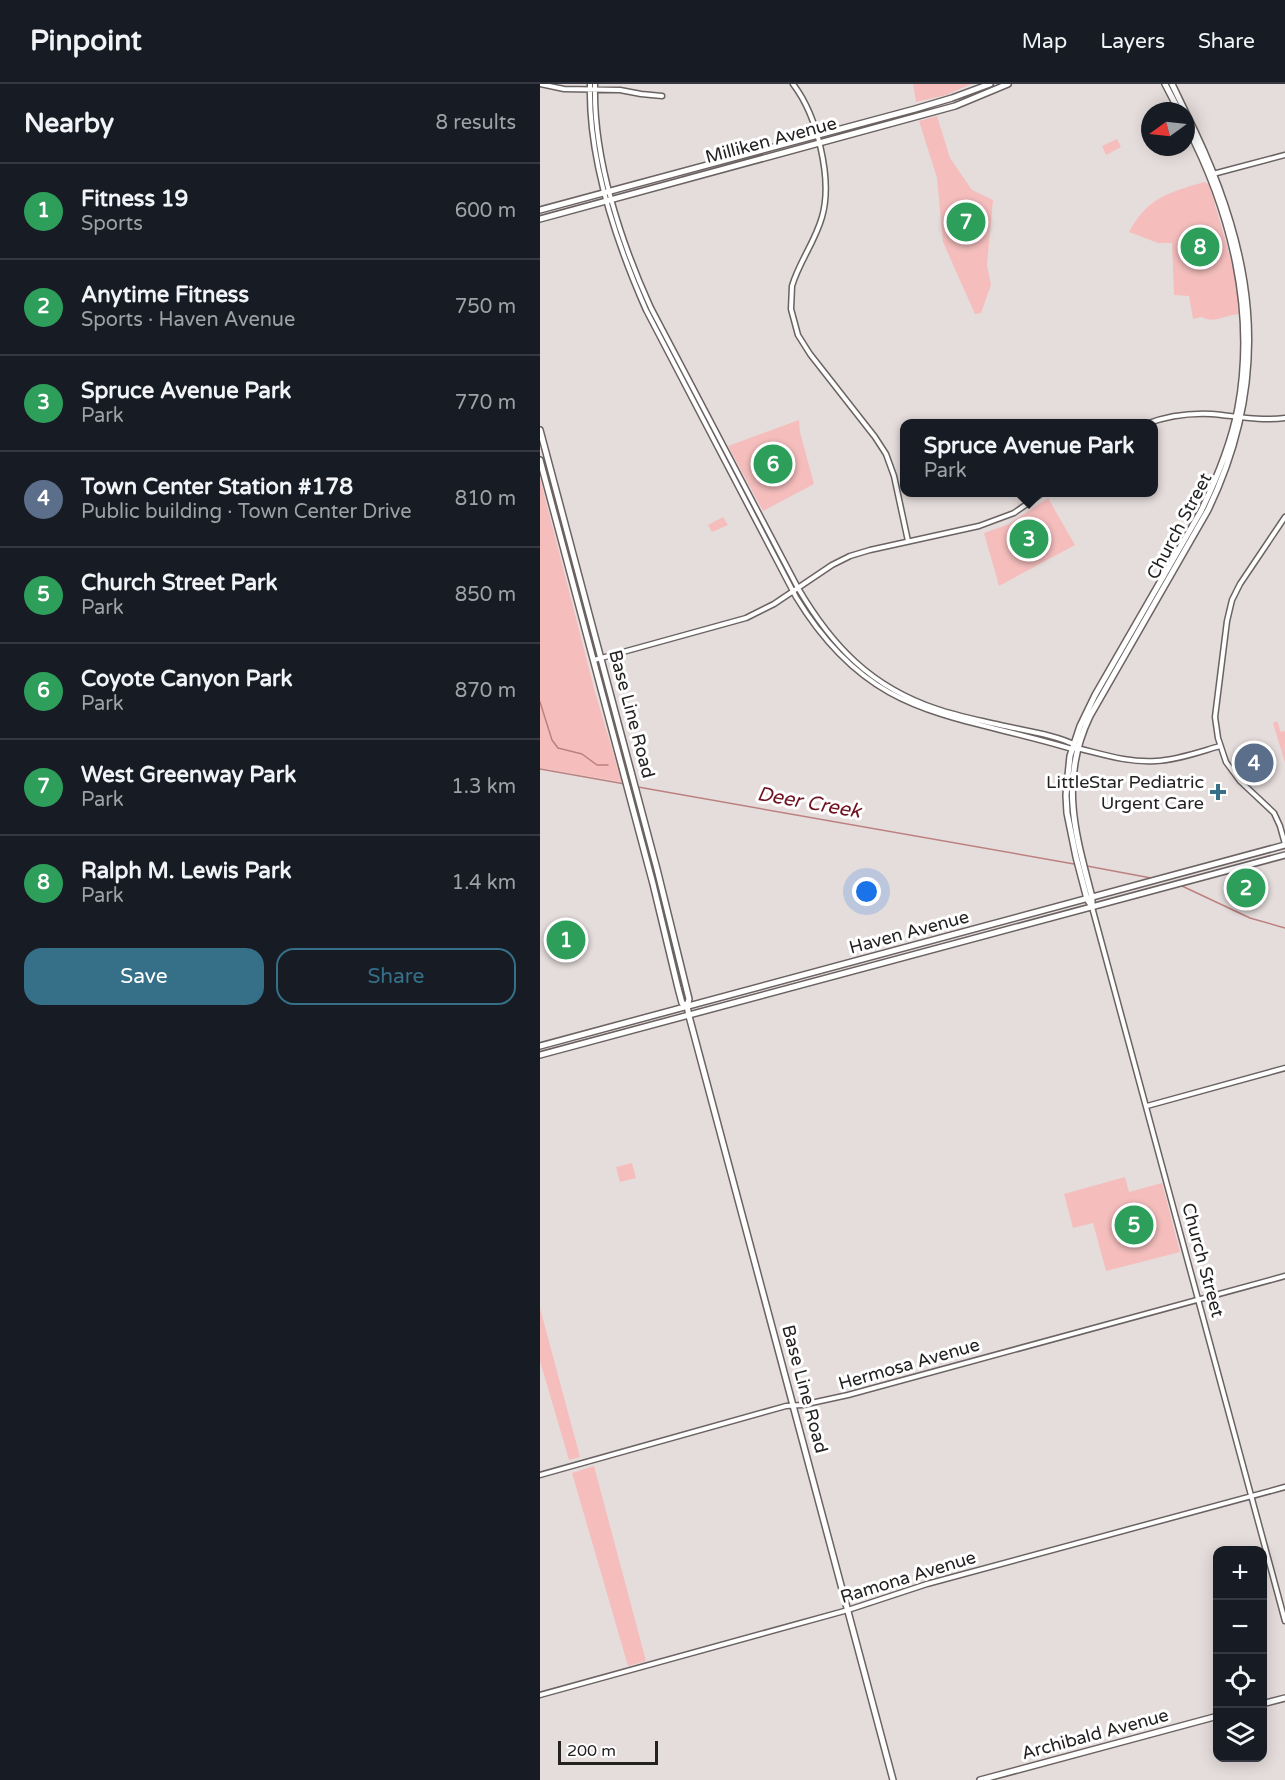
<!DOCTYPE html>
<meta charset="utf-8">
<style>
:root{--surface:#171b24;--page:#242831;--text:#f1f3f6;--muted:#9ea1a6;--line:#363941;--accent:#356f88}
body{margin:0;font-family:"Varela Round",sans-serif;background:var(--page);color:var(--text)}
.controls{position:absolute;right:18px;bottom:18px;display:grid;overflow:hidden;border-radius:12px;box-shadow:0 3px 15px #0003}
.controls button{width:54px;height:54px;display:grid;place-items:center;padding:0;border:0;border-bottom:2px solid var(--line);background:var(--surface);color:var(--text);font:30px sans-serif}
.compass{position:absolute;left:601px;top:18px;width:54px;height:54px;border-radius:50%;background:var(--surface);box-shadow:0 3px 15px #0003;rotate:255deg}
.scale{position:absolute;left:18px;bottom:15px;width:100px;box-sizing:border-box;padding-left:6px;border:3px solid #242121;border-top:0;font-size:16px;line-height:21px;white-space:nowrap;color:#242121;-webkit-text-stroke:4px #fff;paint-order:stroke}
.you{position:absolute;left:327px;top:808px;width:21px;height:21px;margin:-15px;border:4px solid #fff;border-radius:50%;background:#1a73e8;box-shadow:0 0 0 9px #1a73e833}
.badge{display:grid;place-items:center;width:39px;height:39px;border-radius:50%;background:var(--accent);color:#fff;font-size:20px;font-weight:700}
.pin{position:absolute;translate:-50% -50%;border:3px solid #fff;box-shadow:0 2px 6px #0006}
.popup{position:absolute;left:360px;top:335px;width:258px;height:78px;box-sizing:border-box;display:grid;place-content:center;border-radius:12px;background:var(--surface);filter:drop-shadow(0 2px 4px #0005);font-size:20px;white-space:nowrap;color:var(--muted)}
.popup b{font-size:22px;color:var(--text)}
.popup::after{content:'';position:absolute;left:50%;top:100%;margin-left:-12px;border:12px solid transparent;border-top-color:var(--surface)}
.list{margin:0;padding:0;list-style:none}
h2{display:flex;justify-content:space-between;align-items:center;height:78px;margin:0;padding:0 24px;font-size:26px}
h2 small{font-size:20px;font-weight:400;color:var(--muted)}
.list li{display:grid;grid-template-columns:39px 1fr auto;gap:18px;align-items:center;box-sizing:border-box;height:96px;padding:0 24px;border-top:2px solid var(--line)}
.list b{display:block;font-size:22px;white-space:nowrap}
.list p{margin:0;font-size:20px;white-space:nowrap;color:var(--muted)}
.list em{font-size:20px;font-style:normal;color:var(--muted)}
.actions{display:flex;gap:12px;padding:18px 24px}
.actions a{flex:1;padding:14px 0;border:2px solid var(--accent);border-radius:18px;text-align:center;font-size:21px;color:var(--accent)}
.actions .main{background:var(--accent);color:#fff}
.icon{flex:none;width:33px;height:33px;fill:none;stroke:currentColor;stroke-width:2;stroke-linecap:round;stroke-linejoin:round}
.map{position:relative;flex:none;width:745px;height:1696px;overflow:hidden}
header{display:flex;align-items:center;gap:36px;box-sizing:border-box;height:84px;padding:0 30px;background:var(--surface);border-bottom:2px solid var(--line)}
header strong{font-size:28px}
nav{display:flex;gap:33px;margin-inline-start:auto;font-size:21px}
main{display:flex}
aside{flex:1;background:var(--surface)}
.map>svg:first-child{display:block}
</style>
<header>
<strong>Pinpoint</strong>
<nav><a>Map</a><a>Layers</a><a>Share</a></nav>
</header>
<main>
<aside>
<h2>Nearby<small>8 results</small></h2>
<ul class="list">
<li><span class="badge" style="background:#2e9e5b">1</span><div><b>Fitness 19</b><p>Sports</p></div><em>600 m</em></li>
<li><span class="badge" style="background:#2e9e5b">2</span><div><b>Anytime Fitness</b><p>Sports · Haven Avenue</p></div><em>750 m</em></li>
<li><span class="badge" style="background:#2e9e5b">3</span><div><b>Spruce Avenue Park</b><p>Park</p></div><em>770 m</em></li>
<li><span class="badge" style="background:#5c6f8a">4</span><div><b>Town Center Station #178</b><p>Public building · Town Center Drive</p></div><em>810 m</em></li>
<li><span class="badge" style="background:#2e9e5b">5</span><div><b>Church Street Park</b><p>Park</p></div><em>850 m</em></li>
<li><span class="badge" style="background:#2e9e5b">6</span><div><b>Coyote Canyon Park</b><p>Park</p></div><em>870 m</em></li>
<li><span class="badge" style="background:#2e9e5b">7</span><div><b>West Greenway Park</b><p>Park</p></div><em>1.3 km</em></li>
<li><span class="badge" style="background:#2e9e5b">8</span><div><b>Ralph M. Lewis Park</b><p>Park</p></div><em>1.4 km</em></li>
</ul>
<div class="actions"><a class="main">Save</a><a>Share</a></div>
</aside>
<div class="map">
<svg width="745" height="1696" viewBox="0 0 745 1696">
<rect width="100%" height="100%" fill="#e5dddc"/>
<path fill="#f5bebd" d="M 373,0 L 431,0 L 406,11 L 376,18 Z
M 397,32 L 410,74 L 432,106 L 453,116 L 447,181 L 451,201 L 441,229 L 435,230 L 403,158 L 397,94 L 379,37 Z
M 577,55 L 581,63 L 566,71 L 562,62 Z
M 664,98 L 669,100 C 681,143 697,185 699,230 C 686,231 673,240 662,233 L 653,235 L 649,212 L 634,211 L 632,159 L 618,159 L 589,148 C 608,113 628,109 664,98 Z
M 259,336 L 260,348 L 274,400 L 223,427 L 188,362 Z
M 0,394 L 55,608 L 82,698 L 0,684 Z
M 508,414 L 535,461 L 459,502 L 444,449 L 469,440 Z
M 183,433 L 188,441 L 172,448 L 168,441 Z
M 737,637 L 741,648 L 745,647 L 745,679 L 733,639 Z
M 92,1079 L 96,1094 L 80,1098 L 76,1083 Z
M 585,1093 L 589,1108 L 622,1099 L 640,1168 L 566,1187 L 553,1139 L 533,1144 L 524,1110 Z
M 0,1224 L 40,1373 L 29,1376 L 0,1277 Z
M 54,1382 L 106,1577 L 88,1582 L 32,1389 Z"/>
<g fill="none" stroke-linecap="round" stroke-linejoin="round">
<path stroke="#bd8080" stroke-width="1.5" d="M 0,618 L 12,656 L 18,664 L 42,670 L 57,681 L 68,681
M 0,685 L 85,700
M 98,703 L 534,780
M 547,782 L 611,794
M 642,802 L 710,834 L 745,844"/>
<defs>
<path id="minor" d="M 0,0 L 24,5 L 80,6 L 101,10 L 122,12
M 50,0 C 48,75 76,158 106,226 L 256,513 C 331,636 410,628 532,665 L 537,664 C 562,670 589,679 616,677 C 637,676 659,668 680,662
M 55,0 C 53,74 81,158 111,224 L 258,504 C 292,562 331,603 397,625 C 417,632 439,636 460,641 C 481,646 517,651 535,661
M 253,0 C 277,31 293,95 282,133 C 275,158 259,178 252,202 L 251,225 L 258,251 L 270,270 L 335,353 L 346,370 L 354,392 L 368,457
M 673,90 L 745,71
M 606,340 C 627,332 649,329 671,330 C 696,332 719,337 745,334
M 745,433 L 700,500 L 692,516 L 687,537 L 675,633 L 678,654 L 686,678 L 700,697 L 734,729 L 740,742 L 745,760
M 54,576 L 206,534 L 234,520 L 292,481 L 310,472 L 330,466 L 439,442 L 474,429 L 504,408
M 552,823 L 745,1537
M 607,1022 L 745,984
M 0,1391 L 246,1322 L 262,1321 L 308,1311 L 745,1192
M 0,1611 L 308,1526 L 387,1500 L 745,1403"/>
<path id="major" d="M 625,0 L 639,27
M 632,0 L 645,27
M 0,126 L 375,25 L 412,14 L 450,0
M 0,135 L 415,22 L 468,0
M 0,346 L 117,785 L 149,915 L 147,922 L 149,932 L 353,1696
M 0,376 L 113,800 L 138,904 L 142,919 L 147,922
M 551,821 L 547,815 L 536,773 L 527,729 L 526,711 L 530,672 L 540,642 L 555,611 L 661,427 C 677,394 691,361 698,324 C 716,227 691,127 646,41
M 552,823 L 552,813 C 535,748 519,697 550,632 L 668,426 C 735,287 713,162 646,29
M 0,962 L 745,761
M 0,971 L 745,771
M 722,1620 L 745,1614
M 440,1696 L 678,1632"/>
</defs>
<use href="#minor" stroke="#6a6362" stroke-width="7"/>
<use href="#major" stroke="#6a6362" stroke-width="8"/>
<use href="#minor" stroke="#fff" stroke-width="4"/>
<use href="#major" stroke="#fff" stroke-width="5"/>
</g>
<path fill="#356f88" stroke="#fff" stroke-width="2" d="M675 699h6v6h6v6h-6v6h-6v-6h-6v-6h6z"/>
<g text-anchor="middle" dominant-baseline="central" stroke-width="6" stroke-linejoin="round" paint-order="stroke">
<g font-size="18" fill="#242121" stroke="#fff">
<text transform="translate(231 56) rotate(-15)">Milliken Avenue</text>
<text transform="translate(639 442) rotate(-62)">Church Street</text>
<text transform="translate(92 630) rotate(75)">Base Line Road</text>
<text transform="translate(369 848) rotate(-15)">Haven Avenue</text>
<text transform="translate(663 1176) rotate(75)">Church Street</text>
<text transform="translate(369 1280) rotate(-16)">Hermosa Avenue</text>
<text transform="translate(265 1305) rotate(75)">Base Line Road</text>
<text transform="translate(368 1493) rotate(-17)">Ramona Avenue</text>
<text transform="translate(555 1650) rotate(-15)">Archibald Avenue</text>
</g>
<g font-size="18" fill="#242121" stroke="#fff" text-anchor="end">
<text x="664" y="698">LittleStar Pediatric<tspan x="664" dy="21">Urgent Care</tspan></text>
</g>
<g font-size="20" font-style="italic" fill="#6f1320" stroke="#fff">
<text transform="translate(269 719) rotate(10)">Deer Creek</text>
</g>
</g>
</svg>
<div class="controls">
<button>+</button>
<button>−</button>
<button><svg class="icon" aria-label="locate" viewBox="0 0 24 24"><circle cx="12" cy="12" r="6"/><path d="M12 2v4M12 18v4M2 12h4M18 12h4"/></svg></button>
<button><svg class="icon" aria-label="layers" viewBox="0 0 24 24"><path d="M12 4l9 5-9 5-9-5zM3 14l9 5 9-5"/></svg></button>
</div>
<svg class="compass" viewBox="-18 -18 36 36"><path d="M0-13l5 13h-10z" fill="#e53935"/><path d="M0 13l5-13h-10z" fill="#9ea1a6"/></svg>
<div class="scale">200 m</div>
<div class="you"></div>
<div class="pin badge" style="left:26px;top:856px;background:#2e9e5b">1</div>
<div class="pin badge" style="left:706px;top:804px;background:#2e9e5b">2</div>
<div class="pin badge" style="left:489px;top:455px;background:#2e9e5b">3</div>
<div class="popup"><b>Spruce Avenue Park</b>Park</div>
<div class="pin badge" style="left:714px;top:679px;background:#5c6f8a">4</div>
<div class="pin badge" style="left:594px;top:1141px;background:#2e9e5b">5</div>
<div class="pin badge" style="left:233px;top:380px;background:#2e9e5b">6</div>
<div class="pin badge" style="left:426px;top:138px;background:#2e9e5b">7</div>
<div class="pin badge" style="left:660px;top:163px;background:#2e9e5b">8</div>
</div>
</main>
